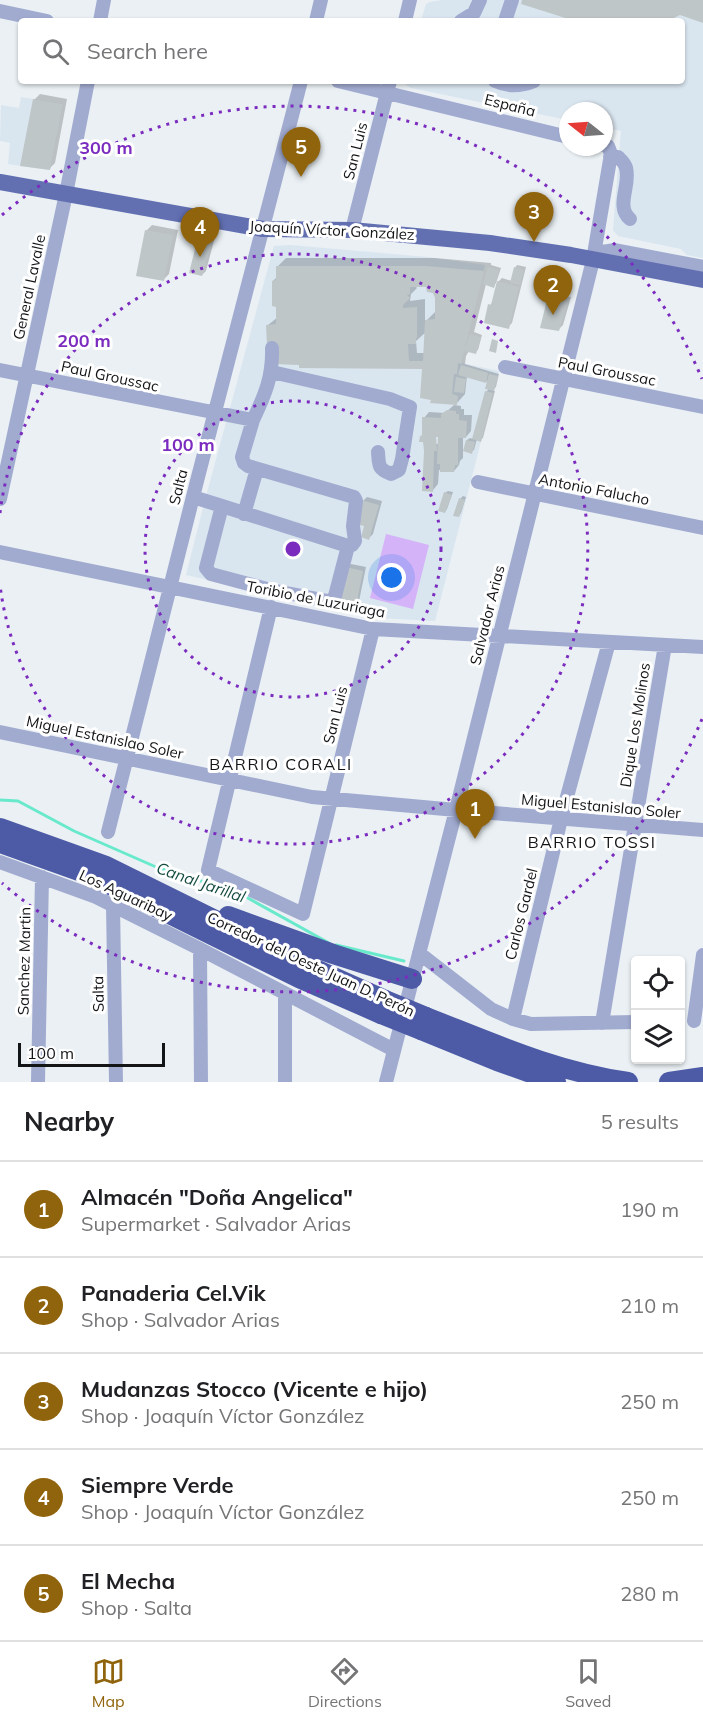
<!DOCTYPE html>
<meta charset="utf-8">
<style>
:root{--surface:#fff;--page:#f2f2f2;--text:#202124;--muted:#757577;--line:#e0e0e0;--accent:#90640c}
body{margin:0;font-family:Mulish,sans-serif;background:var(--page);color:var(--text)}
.controls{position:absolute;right:18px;bottom:18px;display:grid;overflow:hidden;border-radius:6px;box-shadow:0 2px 4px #0004}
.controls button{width:54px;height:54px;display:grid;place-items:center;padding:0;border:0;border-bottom:2px solid var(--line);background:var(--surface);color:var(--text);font:30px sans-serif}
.compass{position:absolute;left:559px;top:102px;width:54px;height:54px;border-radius:50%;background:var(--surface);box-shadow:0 2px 4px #0004;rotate:287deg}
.scale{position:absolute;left:18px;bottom:15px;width:147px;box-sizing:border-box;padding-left:6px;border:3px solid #121415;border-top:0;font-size:16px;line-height:21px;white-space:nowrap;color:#121415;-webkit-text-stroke:4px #fff;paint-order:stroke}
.you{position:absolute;left:392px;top:578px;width:21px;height:21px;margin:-15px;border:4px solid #fff;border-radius:50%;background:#1a73e8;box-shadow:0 0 0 9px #1a73e833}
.badge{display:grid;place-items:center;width:39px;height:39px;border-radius:50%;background:var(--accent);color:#fff;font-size:20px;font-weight:700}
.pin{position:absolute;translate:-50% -50px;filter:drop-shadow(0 2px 3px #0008)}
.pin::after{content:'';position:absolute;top:32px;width:21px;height:18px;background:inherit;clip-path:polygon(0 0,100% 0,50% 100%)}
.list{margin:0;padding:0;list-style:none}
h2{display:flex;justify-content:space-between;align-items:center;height:78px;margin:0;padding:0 24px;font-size:26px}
h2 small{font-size:20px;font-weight:400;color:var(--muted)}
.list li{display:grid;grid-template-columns:39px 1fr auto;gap:18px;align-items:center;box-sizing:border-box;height:96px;padding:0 24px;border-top:2px solid var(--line)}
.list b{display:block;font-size:22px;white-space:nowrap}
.list p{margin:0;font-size:20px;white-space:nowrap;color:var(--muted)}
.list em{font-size:20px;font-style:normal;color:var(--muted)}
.icon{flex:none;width:33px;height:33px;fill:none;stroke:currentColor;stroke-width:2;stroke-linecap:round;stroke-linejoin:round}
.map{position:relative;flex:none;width:703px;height:1082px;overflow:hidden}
.search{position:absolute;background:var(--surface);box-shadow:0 2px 4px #0004;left:18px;right:18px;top:18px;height:66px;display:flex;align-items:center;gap:15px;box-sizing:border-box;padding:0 21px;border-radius:6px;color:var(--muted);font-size:22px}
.sheet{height:558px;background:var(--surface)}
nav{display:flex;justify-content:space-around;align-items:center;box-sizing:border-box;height:84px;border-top:2px solid var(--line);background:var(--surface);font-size:16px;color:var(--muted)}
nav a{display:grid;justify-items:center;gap:3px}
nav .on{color:var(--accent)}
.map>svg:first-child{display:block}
</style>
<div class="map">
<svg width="703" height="1082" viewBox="0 0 703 1082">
<rect width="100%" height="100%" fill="#eaf0f4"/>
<path fill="#d9e5ef" d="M 442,0 L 703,0 L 703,258 L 687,255 L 681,249 L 618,236 L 613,230 L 621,131 L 604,127 L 604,111 L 568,111 L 568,120 L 411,88 L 406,85 L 406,81 L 682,81 L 682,21 L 421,21 L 426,4 L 430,2 Z
M 21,97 L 63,104 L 50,170 L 8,164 L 10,143 L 0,141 L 1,105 L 19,108 Z
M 290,245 L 427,257 L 485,265 L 461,363 L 499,371 L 435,621 L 380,618 L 186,575 L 205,500 L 274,246 Z"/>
<path fill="#d5b3f9" d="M 386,534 L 429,545 L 413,609 L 370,598 Z"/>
<path fill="#0003" fill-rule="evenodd" d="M 40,94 L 67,99 L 55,163 L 50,168 L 34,100 Z
M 152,225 L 178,230 L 169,274 L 164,279 L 147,230 Z
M 204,234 L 215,237 L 206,271 L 202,275 L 200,238 Z
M 286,258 L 435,258 L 491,263 L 491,265 L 501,268 L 496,283 L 494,286 L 486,284 L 474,332 L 482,335 L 478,350 L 475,352 L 469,351 L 466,356 L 465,364 L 499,374 L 496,387 L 493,390 L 495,391 L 483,438 L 480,440 L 477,439 L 474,450 L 471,452 L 467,440 L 470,438 L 473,439 L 486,392 L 490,388 L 488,382 L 467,376 L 465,394 L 457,403 L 423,367 L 268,325 L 278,317 L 273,281 L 277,277 L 277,267 ZM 414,285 L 427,285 L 437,298 L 435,312 L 425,322 L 425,299 L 410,301 L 411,294 L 417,288 ZM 426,332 L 425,353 L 417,353 L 416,341 Z
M 517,265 L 526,267 L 512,323 L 508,327 L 490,305 L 494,301 L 498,282 L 502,278 L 512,281 L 515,268 Z
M 553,293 L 571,297 L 563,325 L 559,329 L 549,297 Z
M 454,405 L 461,406 L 461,409 L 464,409 L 464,415 L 472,415 L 471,431 L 466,437 L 463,437 L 463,458 L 460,461 L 459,465 L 454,471 L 439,470 L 438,484 L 433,490 L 424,441 L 421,436 L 423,434 L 424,418 L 429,412 L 445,413 ZM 435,435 L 440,436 L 439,444 L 434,444 Z
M 448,491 L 453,492 L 447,509 L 445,512 L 445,493 Z
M 463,496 L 466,497 L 461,513 L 459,516 L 460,499 Z
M 367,497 L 382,501 L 373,534 L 369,538 L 363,501 Z
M 351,564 L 366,567 L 358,606 L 354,610 L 347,568 Z"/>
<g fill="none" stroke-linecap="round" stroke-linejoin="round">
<path stroke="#69e9cb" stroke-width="3" d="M 0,800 L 18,801 L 74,831 L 156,867 L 214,885 L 246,897 L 329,943
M 336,945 L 404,961"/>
</g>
<path fill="#bfc6c8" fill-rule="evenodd" d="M 522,0 L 703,0 L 703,23 L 680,15 L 667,21 L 575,21 L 521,4 Z
M 33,99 L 63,104 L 50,170 L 20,166 Z
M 145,230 L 173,235 L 164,281 L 136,276 Z
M 198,237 L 212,241 L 202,276 L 189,273 Z
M 276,266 L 426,266 L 484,271 L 461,364 L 458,363 L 457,374 L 454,374 L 452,394 L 458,396 L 457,405 L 430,403 L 431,400 L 420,398 L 422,369 L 299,368 L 299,365 L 275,364 L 267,345 L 266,325 L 276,324 L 276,307 L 272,306 L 272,281 L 276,280 ZM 410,287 L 426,287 L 427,292 L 433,293 L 435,298 L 435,319 L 425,320 L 423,361 L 409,361 L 408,344 L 416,344 L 416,338 L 417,338 L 417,307 L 403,308 L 403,305 L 410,298 L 407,295 L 410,294 Z
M 488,267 L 499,270 L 494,288 L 483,284 Z
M 514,267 L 524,270 L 520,285 L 510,283 Z
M 497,281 L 519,287 L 509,329 L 484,323 L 488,304 L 491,305 Z
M 548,296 L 568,301 L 559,331 L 540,328 Z
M 470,334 L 481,337 L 476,354 L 464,351 Z
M 492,339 L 498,341 L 496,353 L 489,351 Z
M 461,365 L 488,373 L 486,383 L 458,375 Z
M 489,374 L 498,376 L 494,391 L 485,389 Z
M 456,377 L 466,379 L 464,393 L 454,392 Z
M 485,391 L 493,393 L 481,442 L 472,439 Z
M 447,410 L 456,411 L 456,414 L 459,414 L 459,420 L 467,421 L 466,438 L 458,438 L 458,465 L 455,465 L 454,472 L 440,472 L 440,464 L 437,464 L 438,437 L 436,437 L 437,451 L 434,451 L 433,492 L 422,491 L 424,451 L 423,442 L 419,442 L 420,436 L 422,436 L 422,417 L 441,418 L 441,414 Z
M 466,440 L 475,442 L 472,454 L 463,451 Z
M 444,492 L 452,495 L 445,513 L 438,511 Z
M 459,498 L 465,500 L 459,517 L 453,516 Z
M 361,500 L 379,505 L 369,540 L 361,537 L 364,526 L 355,524 Z
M 346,567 L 363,571 L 355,611 L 337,608 Z"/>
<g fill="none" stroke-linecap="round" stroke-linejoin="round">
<path stroke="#a1abd0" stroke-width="14" d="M 0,11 L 47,21
M 100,21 L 104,0
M 316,21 L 321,0
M 405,21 L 410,0
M 461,21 L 474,13 L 480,0
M 505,21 L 512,0
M 338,81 L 568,137
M 495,81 C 508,87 522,86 534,81
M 610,157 L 618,157 C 621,160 625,163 626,168 C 631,185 615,206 630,219
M 352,230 L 390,81
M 593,260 L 602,252 L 615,250 L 703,267
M 505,367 L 703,407
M 0,370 L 253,420 L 242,457 L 244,463 L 248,466 L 354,497 L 356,501 L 353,526 L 355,541 L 352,545 L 348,546 L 222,506 L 206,568 L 211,574 L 271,590 L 328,601 L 332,600 L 335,596 L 348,546
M 272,372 L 390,399 L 410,407 L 402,459 L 399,470 L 391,474 C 378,469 379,466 378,452
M 253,420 C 265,395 273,376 272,348
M 478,482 L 703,528
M 193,497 L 222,506
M 0,499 L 66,194 L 88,81
M 244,514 L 257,469
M 0,552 L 373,629 L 703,647
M 271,607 L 208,870 L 303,914 L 373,629
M 0,732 L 312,797 L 456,810 L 703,830
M 108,832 L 198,477 L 301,81
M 0,862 L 96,897 L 200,949 L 394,1050
M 113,906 L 116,1082
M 200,949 L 201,1082
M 419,953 L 491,1009 L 513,1019 L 531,1024 L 636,1022
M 285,994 L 285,1082
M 513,1019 L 561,819 L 609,642
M 694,1021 L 703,955
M 602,1023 L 665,645
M 38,1082 L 42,877
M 386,1082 L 456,810 L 593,260 L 611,154 L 608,146 L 604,145"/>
<path stroke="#6270b2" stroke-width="16" d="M 0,182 L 263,229 L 352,230 L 490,243 L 571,255 L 703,280"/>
<path stroke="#4d5aa6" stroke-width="20" d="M 0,828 L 106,866 L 306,965 L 385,1000
M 0,843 L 79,871 L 119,889 L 299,978 L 381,1014
M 228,916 L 333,954 L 412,979
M 426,1017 C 495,1044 554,1071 628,1082
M 421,1030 L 497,1061 L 556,1082
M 669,1082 L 703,1077"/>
<path stroke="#4d5aa6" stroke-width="20" d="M 385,1000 L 426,1017
M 381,1014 L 421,1030"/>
</g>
<g fill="none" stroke="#7b2cbf" stroke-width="3" stroke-dasharray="3 6">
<circle cx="293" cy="549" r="148"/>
<path d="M0 513A295 295 0 1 1 0 585"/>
<path d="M702 719A443 443 0 0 1 2 883M2 215A443 443 0 0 1 702 379"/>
</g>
<g text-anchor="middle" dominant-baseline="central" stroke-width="6" stroke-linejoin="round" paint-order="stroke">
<g font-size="15" fill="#121415" stroke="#fff">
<text transform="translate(510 105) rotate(14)">España</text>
<text transform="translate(355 151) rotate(-76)">San Luis</text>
<text transform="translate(332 230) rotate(3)">Joaquín Víctor González</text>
<text transform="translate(29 287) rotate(-78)">General Lavalle</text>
<text transform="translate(607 371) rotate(11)">Paul Groussac</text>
<text transform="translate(110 376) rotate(12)">Paul Groussac</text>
<text transform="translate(178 487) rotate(-76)">Salta</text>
<text transform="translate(594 489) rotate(11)">Antonio Falucho</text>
<text transform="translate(316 599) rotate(11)">Toribio de Luzuriaga</text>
<text transform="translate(487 615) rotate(-76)">Salvador Arias</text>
<text transform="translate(335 715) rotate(-76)">San Luis</text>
<text transform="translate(635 725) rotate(-81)">Dique Los Molinos</text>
<text transform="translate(105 737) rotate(12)">Miguel Estanislao Soler</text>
<text transform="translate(601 806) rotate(5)">Miguel Estanislao Soler</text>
<text transform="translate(126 895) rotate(25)">Los Aguaribay</text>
<text transform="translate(521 914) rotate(-76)">Carlos Gardel</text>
<text transform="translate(24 961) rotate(-89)">Sanchez Martin</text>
<text transform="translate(311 964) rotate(25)">Corredor del Oeste Juan D. Perón</text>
<text transform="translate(98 994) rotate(-91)">Salta</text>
</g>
<g font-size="16" letter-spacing="1.5" fill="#121415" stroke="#fff">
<text x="281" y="764">BARRIO CORALI</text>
<text x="592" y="842">BARRIO TOSSI</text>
</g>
<g font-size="16" font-style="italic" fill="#144b3f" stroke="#fff">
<text transform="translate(201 882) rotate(19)">Canal Jarillal</text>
</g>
</g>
<circle cx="293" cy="549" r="9" fill="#7b2cbf" stroke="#fff" stroke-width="3"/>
<g font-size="18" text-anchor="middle" font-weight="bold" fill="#7b2cbf" stroke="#fff" stroke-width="6" stroke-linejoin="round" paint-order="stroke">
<text x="106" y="154">300 m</text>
<text x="84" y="347">200 m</text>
<text x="188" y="451">100 m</text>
</g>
</svg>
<div class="controls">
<button><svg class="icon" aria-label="locate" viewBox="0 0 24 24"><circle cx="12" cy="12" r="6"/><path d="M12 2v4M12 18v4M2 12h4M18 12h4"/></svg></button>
<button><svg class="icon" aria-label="layers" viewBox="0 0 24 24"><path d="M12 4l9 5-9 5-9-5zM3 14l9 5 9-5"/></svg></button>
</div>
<svg class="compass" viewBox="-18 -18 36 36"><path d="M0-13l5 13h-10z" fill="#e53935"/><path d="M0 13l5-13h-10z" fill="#757577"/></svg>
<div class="scale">100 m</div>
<div class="you"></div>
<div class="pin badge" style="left:475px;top:839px">1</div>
<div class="pin badge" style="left:553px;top:315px">2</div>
<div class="pin badge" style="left:534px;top:242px">3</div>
<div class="pin badge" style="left:200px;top:257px">4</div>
<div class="pin badge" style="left:301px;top:177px">5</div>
<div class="search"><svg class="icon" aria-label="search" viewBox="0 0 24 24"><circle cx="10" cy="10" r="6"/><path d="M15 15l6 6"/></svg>Search here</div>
</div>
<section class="sheet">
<h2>Nearby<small>5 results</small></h2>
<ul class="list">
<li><span class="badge">1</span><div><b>Almacén &quot;Doña Angelica&quot;</b><p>Supermarket · Salvador Arias</p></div><em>190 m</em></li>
<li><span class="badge">2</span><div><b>Panaderia Cel.Vik</b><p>Shop · Salvador Arias</p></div><em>210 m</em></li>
<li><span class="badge">3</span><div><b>Mudanzas Stocco (Vicente e hijo)</b><p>Shop · Joaquín Víctor González</p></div><em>250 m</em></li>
<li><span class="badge">4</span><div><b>Siempre Verde</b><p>Shop · Joaquín Víctor González</p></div><em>250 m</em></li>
<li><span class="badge">5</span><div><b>El Mecha</b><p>Shop · Salta</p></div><em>280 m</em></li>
</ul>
</section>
<nav>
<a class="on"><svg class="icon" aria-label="map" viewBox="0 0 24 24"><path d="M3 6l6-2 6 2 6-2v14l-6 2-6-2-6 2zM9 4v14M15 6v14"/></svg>Map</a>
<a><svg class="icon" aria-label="directions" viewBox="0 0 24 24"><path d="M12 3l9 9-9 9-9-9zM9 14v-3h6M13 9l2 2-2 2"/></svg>Directions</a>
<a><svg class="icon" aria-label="saved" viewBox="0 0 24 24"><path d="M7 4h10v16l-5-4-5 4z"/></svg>Saved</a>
</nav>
